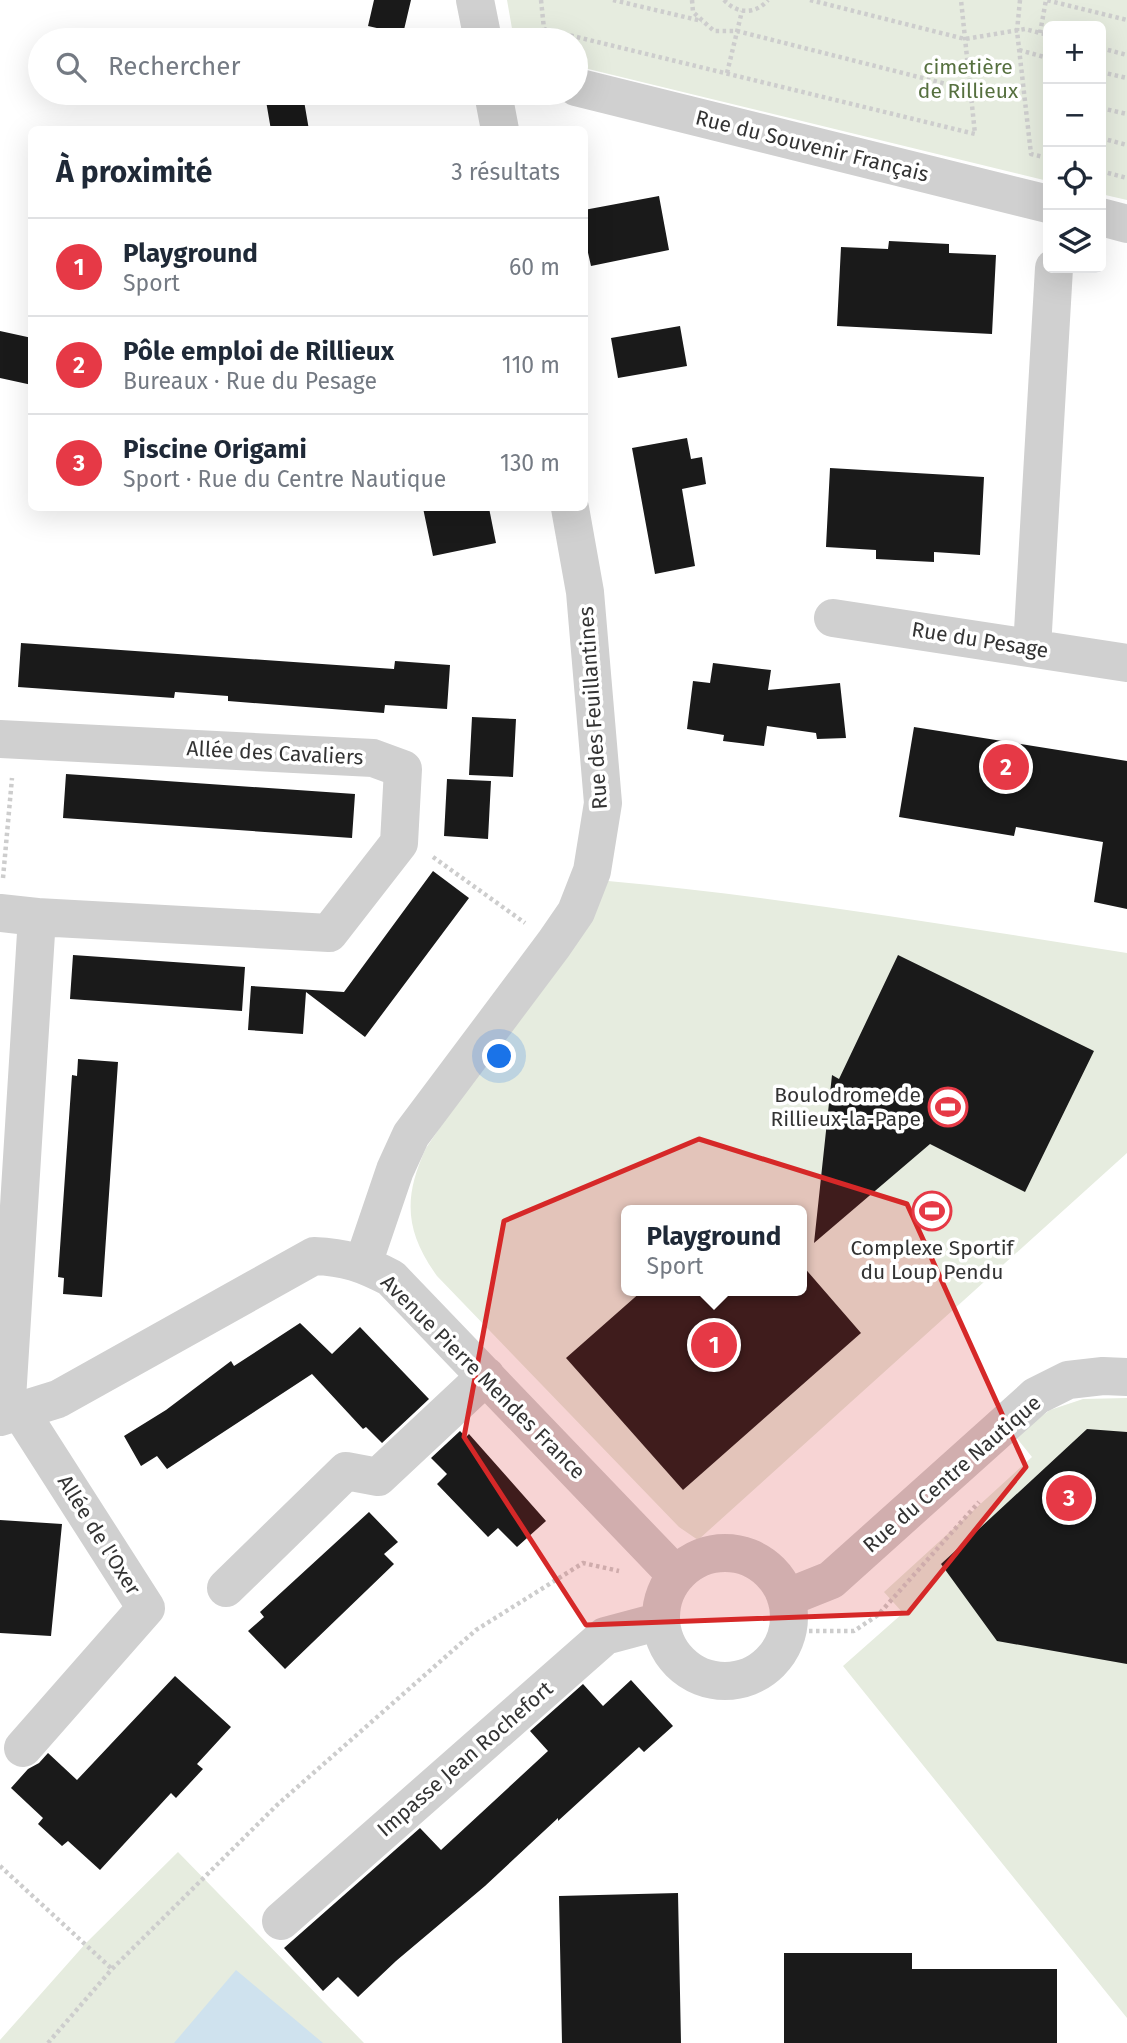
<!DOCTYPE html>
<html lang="fr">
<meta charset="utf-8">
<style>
:root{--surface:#fff;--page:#f2f2f3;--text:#1f2937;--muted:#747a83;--line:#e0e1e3;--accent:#e63946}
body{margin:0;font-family:"Fira Sans",sans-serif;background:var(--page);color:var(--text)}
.controls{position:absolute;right:21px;top:21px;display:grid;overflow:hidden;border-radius:10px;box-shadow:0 7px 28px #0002}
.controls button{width:63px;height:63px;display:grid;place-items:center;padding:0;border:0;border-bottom:2px solid var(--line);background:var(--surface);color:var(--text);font:35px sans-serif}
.you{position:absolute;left:500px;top:1057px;width:24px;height:24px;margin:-18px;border:5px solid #fff;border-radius:50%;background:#1a73e8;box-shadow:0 0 0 10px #1a73e833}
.badge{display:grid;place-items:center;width:46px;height:46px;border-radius:50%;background:var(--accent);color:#fff;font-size:23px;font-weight:700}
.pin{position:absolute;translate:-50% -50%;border:4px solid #fff;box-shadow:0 2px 7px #0006}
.popup{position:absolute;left:621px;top:1205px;width:186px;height:91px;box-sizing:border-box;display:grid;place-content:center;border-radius:10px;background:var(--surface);filter:drop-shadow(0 2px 5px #0005);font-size:23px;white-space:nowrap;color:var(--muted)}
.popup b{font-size:26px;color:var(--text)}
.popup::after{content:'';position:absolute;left:50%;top:100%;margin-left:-14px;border:14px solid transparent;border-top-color:var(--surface)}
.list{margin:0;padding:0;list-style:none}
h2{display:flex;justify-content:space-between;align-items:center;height:91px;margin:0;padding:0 28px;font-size:30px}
h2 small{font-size:23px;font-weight:400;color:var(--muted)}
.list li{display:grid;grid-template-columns:46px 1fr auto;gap:21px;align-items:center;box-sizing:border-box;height:98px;padding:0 28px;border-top:2px solid var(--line)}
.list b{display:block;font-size:26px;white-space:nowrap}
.list p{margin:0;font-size:23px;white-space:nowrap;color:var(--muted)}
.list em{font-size:23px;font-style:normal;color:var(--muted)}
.icon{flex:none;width:38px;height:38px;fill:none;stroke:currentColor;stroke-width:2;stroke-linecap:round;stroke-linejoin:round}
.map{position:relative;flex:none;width:1127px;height:2043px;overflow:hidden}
.search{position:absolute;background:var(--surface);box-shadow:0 7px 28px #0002;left:28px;top:28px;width:560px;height:77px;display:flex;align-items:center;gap:18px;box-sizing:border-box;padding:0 24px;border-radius:38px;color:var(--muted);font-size:26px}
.panel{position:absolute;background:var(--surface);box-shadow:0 7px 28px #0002;left:28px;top:126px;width:560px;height:385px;border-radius:10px}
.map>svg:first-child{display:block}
</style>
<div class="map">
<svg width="1127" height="2043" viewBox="0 0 1127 2043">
<rect width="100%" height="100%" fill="#fff"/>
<path fill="#e6ecdf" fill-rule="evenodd" d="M 507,0 L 1127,0 L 1127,200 L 1101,194 L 1101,26 L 1048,26 L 1048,181 L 576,66 L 576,40 L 514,40 Z
M 608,881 C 782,897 954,926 1127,953 L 1127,1153 L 698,1540 L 679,1527 L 437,1276 C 405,1231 403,1198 426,1148 ZM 626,1210 L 802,1210 L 802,1291 L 626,1291 Z
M 1127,1398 L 1127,2018 L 843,1666 L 903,1613 L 884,1592 L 1032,1457 L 1015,1436 L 1050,1410 L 1083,1399 Z
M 178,1852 L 364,2043 L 0,2043 L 0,2040 L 86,1943 Z"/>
<path fill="#cfe2ee" d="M 236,1970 L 323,2043 L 174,2043 Z"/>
<path fill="#1a1a1a" d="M 374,0 L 411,0 L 403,34 L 368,26 Z
M 303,95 L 309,130 L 271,130 L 266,101 Z
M 659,196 L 669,250 L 591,266 L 584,235 L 584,210 Z
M 889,241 L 949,244 L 949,253 L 996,255 L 992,334 L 837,326 L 841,247 L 888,249 Z
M 680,326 L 687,366 L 618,378 L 611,338 Z
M 0,331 L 32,338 L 32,385 L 0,378 Z
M 687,438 L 691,459 L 702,457 L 706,484 L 682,489 L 695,566 L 655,574 L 632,448 Z
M 830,468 L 984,477 L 980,555 L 934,552 L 934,562 L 876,559 L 876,550 L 826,547 Z
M 423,508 L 489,508 L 496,543 L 433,556 Z
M 21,643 L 394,669 L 395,661 L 450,665 L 447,709 L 385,705 L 384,713 L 228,701 L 228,696 L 175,692 L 174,698 L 18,687 Z
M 713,663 L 771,670 L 768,690 L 840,683 L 846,738 L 817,739 L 816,733 L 767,726 L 764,746 L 723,741 L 724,735 L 687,729 L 693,681 L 710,683 Z
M 472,717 L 516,719 L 513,777 L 469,775 Z
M 914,727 L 1127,761 L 1127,909 L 1094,902 L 1103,842 L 1016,827 L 1014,836 L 899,817 Z
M 66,774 L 355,794 L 352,838 L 63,818 Z
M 447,779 L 491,781 L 488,839 L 444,836 Z
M 433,871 L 469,898 L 365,1037 L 306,992 L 303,1034 L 248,1030 L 251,986 L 344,992 Z
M 73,955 L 245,967 L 242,1011 L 70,999 Z
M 898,955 L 1094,1051 L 1025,1192 L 930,1144 L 814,1243 L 832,1075 L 839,1079 Z
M 78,1059 L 118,1062 L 102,1297 L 63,1294 L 64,1278 L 58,1277 L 72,1075 L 77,1076 Z
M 802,1265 L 861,1333 L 683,1490 L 566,1358 L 642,1291 L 802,1291 Z
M 300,1323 L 332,1354 L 360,1327 L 429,1399 L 382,1443 L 366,1427 L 363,1429 L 312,1374 L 167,1469 L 157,1456 L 141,1466 L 124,1436 L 166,1410 L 231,1361 L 234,1366 Z
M 1087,1429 L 1127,1432 L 1127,1664 L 997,1641 L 941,1564 Z
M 460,1431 L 466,1437 L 469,1434 L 546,1521 L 517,1547 L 498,1528 L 488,1537 L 437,1484 L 447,1474 L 431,1458 Z
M 369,1512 L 398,1542 L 384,1554 L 394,1564 L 285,1669 L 248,1631 L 264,1617 L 260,1612 Z
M 0,1520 L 62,1524 L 51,1636 L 0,1633 Z
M 175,1676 L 231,1727 L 197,1764 L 203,1769 L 176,1798 L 171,1793 L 100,1870 L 68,1841 L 62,1846 L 38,1824 L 43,1818 L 11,1788 L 28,1769 L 39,1763 L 48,1753 L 77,1780 Z
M 631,1680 L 673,1726 L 644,1752 L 639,1747 L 558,1821 L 558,1818 L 485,1886 L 396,1961 L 358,1997 L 338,1977 L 323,1991 L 284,1948 L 420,1828 L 441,1850 L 548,1751 L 530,1731 L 583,1684 L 603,1706 Z
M 678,1893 L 681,2043 L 562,2043 L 559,1896 Z
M 784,1953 L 912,1953 L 912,1969 L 1057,1969 L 1057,2043 L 784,2043 Z"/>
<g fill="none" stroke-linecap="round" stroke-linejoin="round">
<path stroke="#cdcdcd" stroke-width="4.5" stroke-dasharray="3.5 3.5" stroke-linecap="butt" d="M 541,0 L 544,29 L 975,134 L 961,0
M 613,0 L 702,21
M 692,0 L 693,12 L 714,31 L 737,31 L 970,90
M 724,0 C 737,14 755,15 768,0
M 810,0 L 965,39 L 1025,29 L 1048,35
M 1020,0 L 1017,31 L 1031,154 L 1048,158
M 1040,33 L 1046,0 L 1127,20
M 1101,48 L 1127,55
M 1019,50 L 1048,58
M 1101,72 L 1127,78
M 727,73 L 742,11
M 1101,108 L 1127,114
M 1101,138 L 1127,145
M 1101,171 L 1127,178
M 433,857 L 525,923
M 3,878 L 12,778
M 809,1631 L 854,1631 L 878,1615 L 979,1502
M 0,1866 L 112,1969
M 48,2043 L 112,1969 L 277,1805 L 476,1630 L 583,1563 L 619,1571"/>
<path stroke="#d0d0d0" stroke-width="38" d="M 475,0 L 483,40
M 576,87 L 1048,204
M 493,93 L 500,130
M 1101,217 L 1127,224
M 833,618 L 1127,663
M 1032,648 L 1054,268
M 0,739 L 373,758 L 403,769 L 399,843 L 329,933 L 37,917 L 6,1415
M 0,913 L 37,917
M 363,1264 L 395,1170 L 411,1135 L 554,944 L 576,912 L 592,871 L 603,803 L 585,592 L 570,508
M 20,1411 L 146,1608 L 23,1748
M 0,1417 L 58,1399 L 314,1256 C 346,1257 364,1264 391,1278 L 676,1575
M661 1617a64 64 0 1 1 128 0a64 64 0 1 1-128 0Z
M 226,1588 L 346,1471 L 378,1477 L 486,1376
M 786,1598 L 831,1580 L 1036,1396 L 1068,1380 L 1103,1376 L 1127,1377
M 281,1921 L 605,1636 L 661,1621"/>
</g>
<path fill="#d62828" fill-opacity="0.2" stroke="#d62828" stroke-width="5" stroke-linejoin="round" d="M 699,1139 L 907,1204 L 1026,1467 L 908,1613 L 586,1625 L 464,1437 L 504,1221 Z"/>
<defs>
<symbol id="stadium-ring" viewBox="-11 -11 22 22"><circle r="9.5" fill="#fff" stroke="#e63946" stroke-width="1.5"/><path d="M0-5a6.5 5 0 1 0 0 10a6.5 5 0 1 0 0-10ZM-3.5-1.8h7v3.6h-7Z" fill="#e63946"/></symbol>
</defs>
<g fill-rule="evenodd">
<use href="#stadium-ring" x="926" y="1085" width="44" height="44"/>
<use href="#stadium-ring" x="910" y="1189" width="44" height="44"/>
</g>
<g text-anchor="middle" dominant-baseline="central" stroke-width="7" stroke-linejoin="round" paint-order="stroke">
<g font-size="21" fill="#56703f" stroke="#fff">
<text x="968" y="67">cimetière<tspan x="968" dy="24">de Rillieux</tspan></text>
</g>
<g font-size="21" fill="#333" stroke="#fff">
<text transform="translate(812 146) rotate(14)">Rue du Souvenir Français</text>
<text transform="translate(980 640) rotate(9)">Rue du Pesage</text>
<text transform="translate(593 708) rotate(-94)">Rue des Feuillantines</text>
<text transform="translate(275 753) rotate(3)">Allée des Cavaliers</text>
<text transform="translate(483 1377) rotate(45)">Avenue Pierre Mendes France</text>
<text transform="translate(952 1474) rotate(-41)">Rue du Centre Nautique</text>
<text transform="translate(99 1535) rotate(58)">Allée de l'Oxer</text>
<text transform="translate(465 1759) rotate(-41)">Impasse Jean Rochefort</text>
</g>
<g font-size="21" fill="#333" stroke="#fff" text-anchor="end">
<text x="921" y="1095">Boulodrome de<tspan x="921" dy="24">Rillieux-la-Pape</tspan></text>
<text x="932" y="1248" text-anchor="middle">Complexe Sportif<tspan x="932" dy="24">du Loup Pendu</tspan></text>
</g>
</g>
</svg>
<div class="controls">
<button>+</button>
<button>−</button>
<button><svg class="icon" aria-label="locate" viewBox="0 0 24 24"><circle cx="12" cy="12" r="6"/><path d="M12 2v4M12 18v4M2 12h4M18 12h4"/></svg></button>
<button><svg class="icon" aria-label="layers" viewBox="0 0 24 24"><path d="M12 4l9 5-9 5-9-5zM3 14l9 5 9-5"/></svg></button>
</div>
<div class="you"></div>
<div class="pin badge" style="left:714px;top:1345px">1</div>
<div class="popup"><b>Playground</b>Sport</div>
<div class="pin badge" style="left:1006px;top:767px">2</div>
<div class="pin badge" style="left:1069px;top:1498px">3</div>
<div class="search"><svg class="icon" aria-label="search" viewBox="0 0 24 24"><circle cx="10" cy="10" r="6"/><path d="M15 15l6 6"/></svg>Rechercher</div>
<section class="panel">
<h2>À proximité<small>3 résultats</small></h2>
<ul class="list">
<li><span class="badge">1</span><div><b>Playground</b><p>Sport</p></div><em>60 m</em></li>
<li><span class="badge">2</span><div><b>Pôle emploi de Rillieux</b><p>Bureaux · Rue du Pesage</p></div><em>110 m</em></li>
<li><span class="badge">3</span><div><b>Piscine Origami</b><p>Sport · Rue du Centre Nautique</p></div><em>130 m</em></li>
</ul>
</section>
</div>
